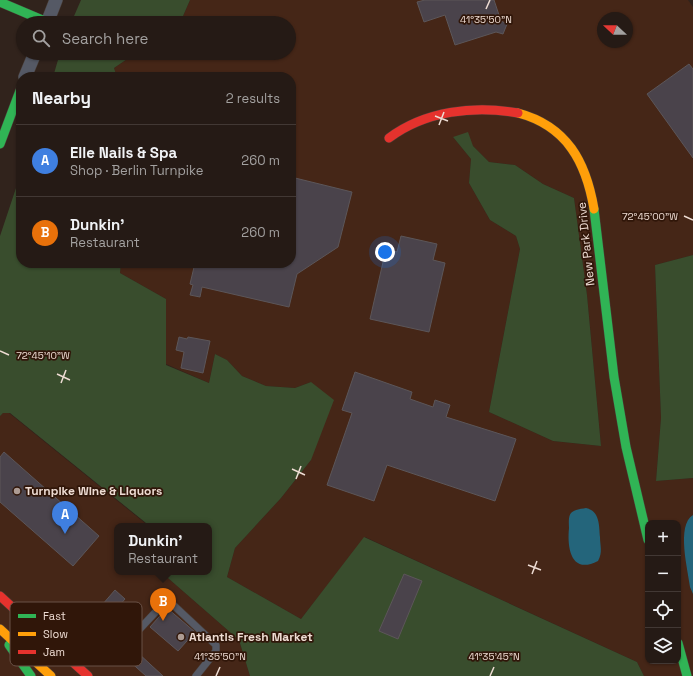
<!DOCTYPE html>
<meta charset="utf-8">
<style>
:root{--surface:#251a15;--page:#2d231e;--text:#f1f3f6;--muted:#a3a1a0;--line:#423834;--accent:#8c9099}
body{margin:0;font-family:"Space Grotesk",sans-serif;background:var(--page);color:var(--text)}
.controls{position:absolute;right:12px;bottom:12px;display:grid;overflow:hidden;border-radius:8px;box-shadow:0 1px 3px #0004}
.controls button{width:36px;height:36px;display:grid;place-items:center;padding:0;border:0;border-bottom:1px solid var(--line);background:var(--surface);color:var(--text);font:20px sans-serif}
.compass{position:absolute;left:597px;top:12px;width:36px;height:36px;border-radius:50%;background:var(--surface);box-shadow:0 1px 3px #0004;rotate:292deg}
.you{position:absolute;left:385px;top:252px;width:14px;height:14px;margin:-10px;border:3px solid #fff;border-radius:50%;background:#1a73e8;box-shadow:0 0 0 6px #1a73e833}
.badge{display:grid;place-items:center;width:26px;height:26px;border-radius:50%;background:var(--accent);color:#fff;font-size:13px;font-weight:700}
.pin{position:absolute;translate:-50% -33px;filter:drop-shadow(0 1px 2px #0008)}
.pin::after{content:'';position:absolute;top:21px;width:14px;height:12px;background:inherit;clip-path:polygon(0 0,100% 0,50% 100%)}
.popup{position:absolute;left:114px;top:523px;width:98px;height:52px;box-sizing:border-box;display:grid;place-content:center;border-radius:8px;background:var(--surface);filter:drop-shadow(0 1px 3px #0005);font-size:13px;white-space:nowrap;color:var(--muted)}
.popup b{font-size:15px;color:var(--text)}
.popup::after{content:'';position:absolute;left:50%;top:100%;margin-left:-8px;border:8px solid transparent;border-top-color:var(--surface)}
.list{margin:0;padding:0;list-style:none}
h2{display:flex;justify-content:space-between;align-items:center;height:52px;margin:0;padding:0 16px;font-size:17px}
h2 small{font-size:13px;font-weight:400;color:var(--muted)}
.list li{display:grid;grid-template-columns:26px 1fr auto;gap:12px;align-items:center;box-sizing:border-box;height:72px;padding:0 16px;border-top:1px solid var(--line)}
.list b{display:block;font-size:15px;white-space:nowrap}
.list p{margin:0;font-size:13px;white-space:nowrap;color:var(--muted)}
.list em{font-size:13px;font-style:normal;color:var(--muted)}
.icon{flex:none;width:22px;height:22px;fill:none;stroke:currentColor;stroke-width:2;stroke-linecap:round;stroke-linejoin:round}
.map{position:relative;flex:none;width:693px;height:676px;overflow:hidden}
.search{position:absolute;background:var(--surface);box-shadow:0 1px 3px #0004;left:16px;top:16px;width:280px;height:44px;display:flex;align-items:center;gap:10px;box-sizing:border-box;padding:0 14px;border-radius:22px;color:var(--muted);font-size:15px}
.panel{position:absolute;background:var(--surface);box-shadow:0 1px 3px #0004;left:16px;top:72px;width:280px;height:196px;border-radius:16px}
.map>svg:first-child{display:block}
</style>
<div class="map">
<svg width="693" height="676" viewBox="0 0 693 676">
<rect width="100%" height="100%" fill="#31231c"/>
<path fill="#452617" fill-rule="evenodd" d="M 190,0 L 688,0 L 693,7 L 693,255 L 655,265 L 661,418 L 656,481 L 693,478 L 693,676 L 644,676 L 637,662 L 365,537 L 301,619 L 227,577 L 235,548 L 281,498 L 311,460 L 311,382 L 295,388 L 266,386 L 242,376 L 227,360 L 215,354 L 209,383 L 166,364 L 166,299 L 120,273 L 121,263 L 291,263 L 291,77 L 117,77 L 114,68 L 136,53 L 289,53 L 289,23 L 180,23 ZM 603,18 L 627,18 L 627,42 L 603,42 ZM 453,137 L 473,146 L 489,162 L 515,165 L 543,184 L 574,198 L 587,295 L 601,446 L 553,441 L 489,412 L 520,249 L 516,236 L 490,220 L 469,183 L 471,159 ZM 648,523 L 678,523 L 678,661 L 648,661 Z
M 3,413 L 9,413 L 146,524 L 145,526 L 117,526 L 117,572 L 161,572 L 239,640 L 250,676 L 0,676 L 0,416 Z"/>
<path fill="#394d2d" d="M 81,0 L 190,0 L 180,23 L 71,23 Z
M 60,53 L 136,53 L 114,68 L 117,77 L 53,77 Z
M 468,132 L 473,146 L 489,162 L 515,165 L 543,184 L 574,198 L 587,295 L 601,446 L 553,441 L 489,412 L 520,249 L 516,236 L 490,220 L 469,183 L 471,159 L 453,137 Z
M 21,173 L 21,263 L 121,263 L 120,273 L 166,299 L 166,365 L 209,383 L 215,354 L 227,360 L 242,376 L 266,386 L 295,388 L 311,382 L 334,400 L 311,460 L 281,498 L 235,548 L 227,577 L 301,619 L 364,537 L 637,662 L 644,676 L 250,676 L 239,640 L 161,572 L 209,572 L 209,526 L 145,526 L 146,523 L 10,413 L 3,413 L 0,416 L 0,236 Z
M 693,255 L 693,478 L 656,481 L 661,418 L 655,265 Z"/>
<path fill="#24657b" d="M 586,508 C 600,511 599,526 600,537 C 600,546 603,552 598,561 C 571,575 567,548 569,528 C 569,523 568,517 571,513 C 575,509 581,509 586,508 Z
M 693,515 L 693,594 L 690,587 C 688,570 676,525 693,515 Z"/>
<path fill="#4a434b" stroke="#5c5659" d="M 425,0 L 494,0 L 501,21 L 507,24 L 503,34 L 496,32 L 455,45 L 445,15 L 424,22 L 417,2 Z
M 689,64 L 693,69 L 693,158 L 647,94 Z
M 291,177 L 352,192 L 338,247 L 297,274 L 289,307 L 202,287 L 200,297 L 190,295 L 193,285 L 190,284 L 195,263 L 291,263 Z
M 401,236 L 437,244 L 433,260 L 445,263 L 429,332 L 370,319 L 386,249 L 397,252 Z
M 179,337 L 187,339 L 188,337 L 210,341 L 203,373 L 181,368 L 184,352 L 176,350 Z
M 355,372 L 412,392 L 410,399 L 433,407 L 435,400 L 450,405 L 446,417 L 516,439 L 495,501 L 387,465 L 374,501 L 327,485 L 352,413 L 342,410 Z
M 4,452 L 99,536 L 73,566 L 0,502 L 0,457 Z
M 404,574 L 422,581 L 398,639 L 379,631 Z
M 115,590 L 125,599 L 112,614 L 102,605 Z
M 167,608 L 195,632 L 178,651 L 150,627 Z
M 125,641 L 163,676 L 146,676 L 117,650 Z"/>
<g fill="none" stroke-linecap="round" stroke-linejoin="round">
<defs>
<path id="lane" d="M 134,635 L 165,602 L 169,601 L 216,645 L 216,651 L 196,676"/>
<path id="street" d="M 47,23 L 56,0
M 25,77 L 35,53"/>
<path id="fast" d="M 0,2 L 47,22
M 0,144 L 21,88
M 594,209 L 614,377 L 626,447 L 648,540
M 678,643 L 687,676
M 9,645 L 31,676"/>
<path id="slow" d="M 518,113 C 567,126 586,162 594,209
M 0,629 L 51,676"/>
<path id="jam" d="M 389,138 C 425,111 474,105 518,113
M 0,596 L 88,676"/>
</defs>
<use href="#lane" stroke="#4a3e37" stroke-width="8"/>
<use href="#street" stroke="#4a3e37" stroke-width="14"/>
<use href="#fast" stroke="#4a3e37" stroke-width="10"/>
<use href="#slow" stroke="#4a3e37" stroke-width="10"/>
<use href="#jam" stroke="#4a3e37" stroke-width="10"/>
<use href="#lane" stroke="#555965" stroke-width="7"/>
<use href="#street" stroke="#555965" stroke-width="13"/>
<use href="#fast" stroke="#30b455" stroke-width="9"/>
<use href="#slow" stroke="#ff9f0a" stroke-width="9"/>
<use href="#jam" stroke="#e5322d" stroke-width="9"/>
</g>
<path fill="none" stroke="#eedcd3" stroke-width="1.5" d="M 486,9 L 490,0M 435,116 L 448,121M 439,125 L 444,112M 684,216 L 693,220M 0,351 L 9,355M 57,374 L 70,380M 61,383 L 66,370M 292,469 L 305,475M 296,479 L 301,466M 528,565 L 541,570M 532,574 L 537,561M 216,676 L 220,667M 490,676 L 494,667"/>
<g fill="#ac9b93" stroke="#301609" stroke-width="1.5">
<circle cx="17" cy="491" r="4"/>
<circle cx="181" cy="637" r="4"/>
</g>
<g text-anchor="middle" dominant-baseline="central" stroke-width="3.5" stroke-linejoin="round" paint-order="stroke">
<g font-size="12" fill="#eedcd3" stroke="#301609">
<text transform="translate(586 244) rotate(-96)">New Park Drive</text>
</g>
<g font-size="12" font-weight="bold" fill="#eedcd3" stroke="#301609" text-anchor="start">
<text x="25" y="491">Turnpike Wine &amp; Liquors</text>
<text x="189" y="637">Atlantis Fresh Market</text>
</g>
</g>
<rect x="10" y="602" width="132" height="64" rx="6" fill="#301609" stroke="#695146" stroke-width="1"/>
<rect x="18" y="614" width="18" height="4" fill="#30b455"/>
<rect x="18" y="632" width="18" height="4" fill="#ff9f0a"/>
<rect x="18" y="650" width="18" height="4" fill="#e5322d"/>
<g font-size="11" fill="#eedcd3">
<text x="43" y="620">Fast</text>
<text x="43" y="638">Slow</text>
<text x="43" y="656">Jam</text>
</g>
<g font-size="10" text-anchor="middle" fill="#eedcd3" stroke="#301609" stroke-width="3.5" stroke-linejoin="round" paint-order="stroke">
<text x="486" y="23">41°35'50"N</text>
<text x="650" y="220">72°45'00"W</text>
<text x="43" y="359">72°45'10"W</text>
<text x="220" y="660">41°35'50"N</text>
<text x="494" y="660">41°35'45"N</text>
</g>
</svg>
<div class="controls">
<button>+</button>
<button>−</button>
<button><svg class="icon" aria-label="locate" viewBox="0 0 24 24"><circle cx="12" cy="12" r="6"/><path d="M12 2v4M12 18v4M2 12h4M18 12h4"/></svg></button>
<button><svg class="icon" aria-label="layers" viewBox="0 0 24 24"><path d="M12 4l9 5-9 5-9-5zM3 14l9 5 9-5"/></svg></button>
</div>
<svg class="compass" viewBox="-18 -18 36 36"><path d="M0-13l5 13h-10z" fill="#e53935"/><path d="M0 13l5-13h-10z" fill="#a3a1a0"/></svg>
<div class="you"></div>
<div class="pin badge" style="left:65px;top:534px;background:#3f7fe0">A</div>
<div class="pin badge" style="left:163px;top:621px;background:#e8710a">B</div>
<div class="popup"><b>Dunkin'</b>Restaurant</div>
<div class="search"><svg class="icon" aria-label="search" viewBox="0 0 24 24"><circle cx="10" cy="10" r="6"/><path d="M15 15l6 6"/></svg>Search here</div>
<section class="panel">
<h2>Nearby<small>2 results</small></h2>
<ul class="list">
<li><span class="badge" style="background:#3f7fe0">A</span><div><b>Elle Nails &amp; Spa</b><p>Shop · Berlin Turnpike</p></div><em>260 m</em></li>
<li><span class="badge" style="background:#e8710a">B</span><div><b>Dunkin'</b><p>Restaurant</p></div><em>260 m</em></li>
</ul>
</section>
</div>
